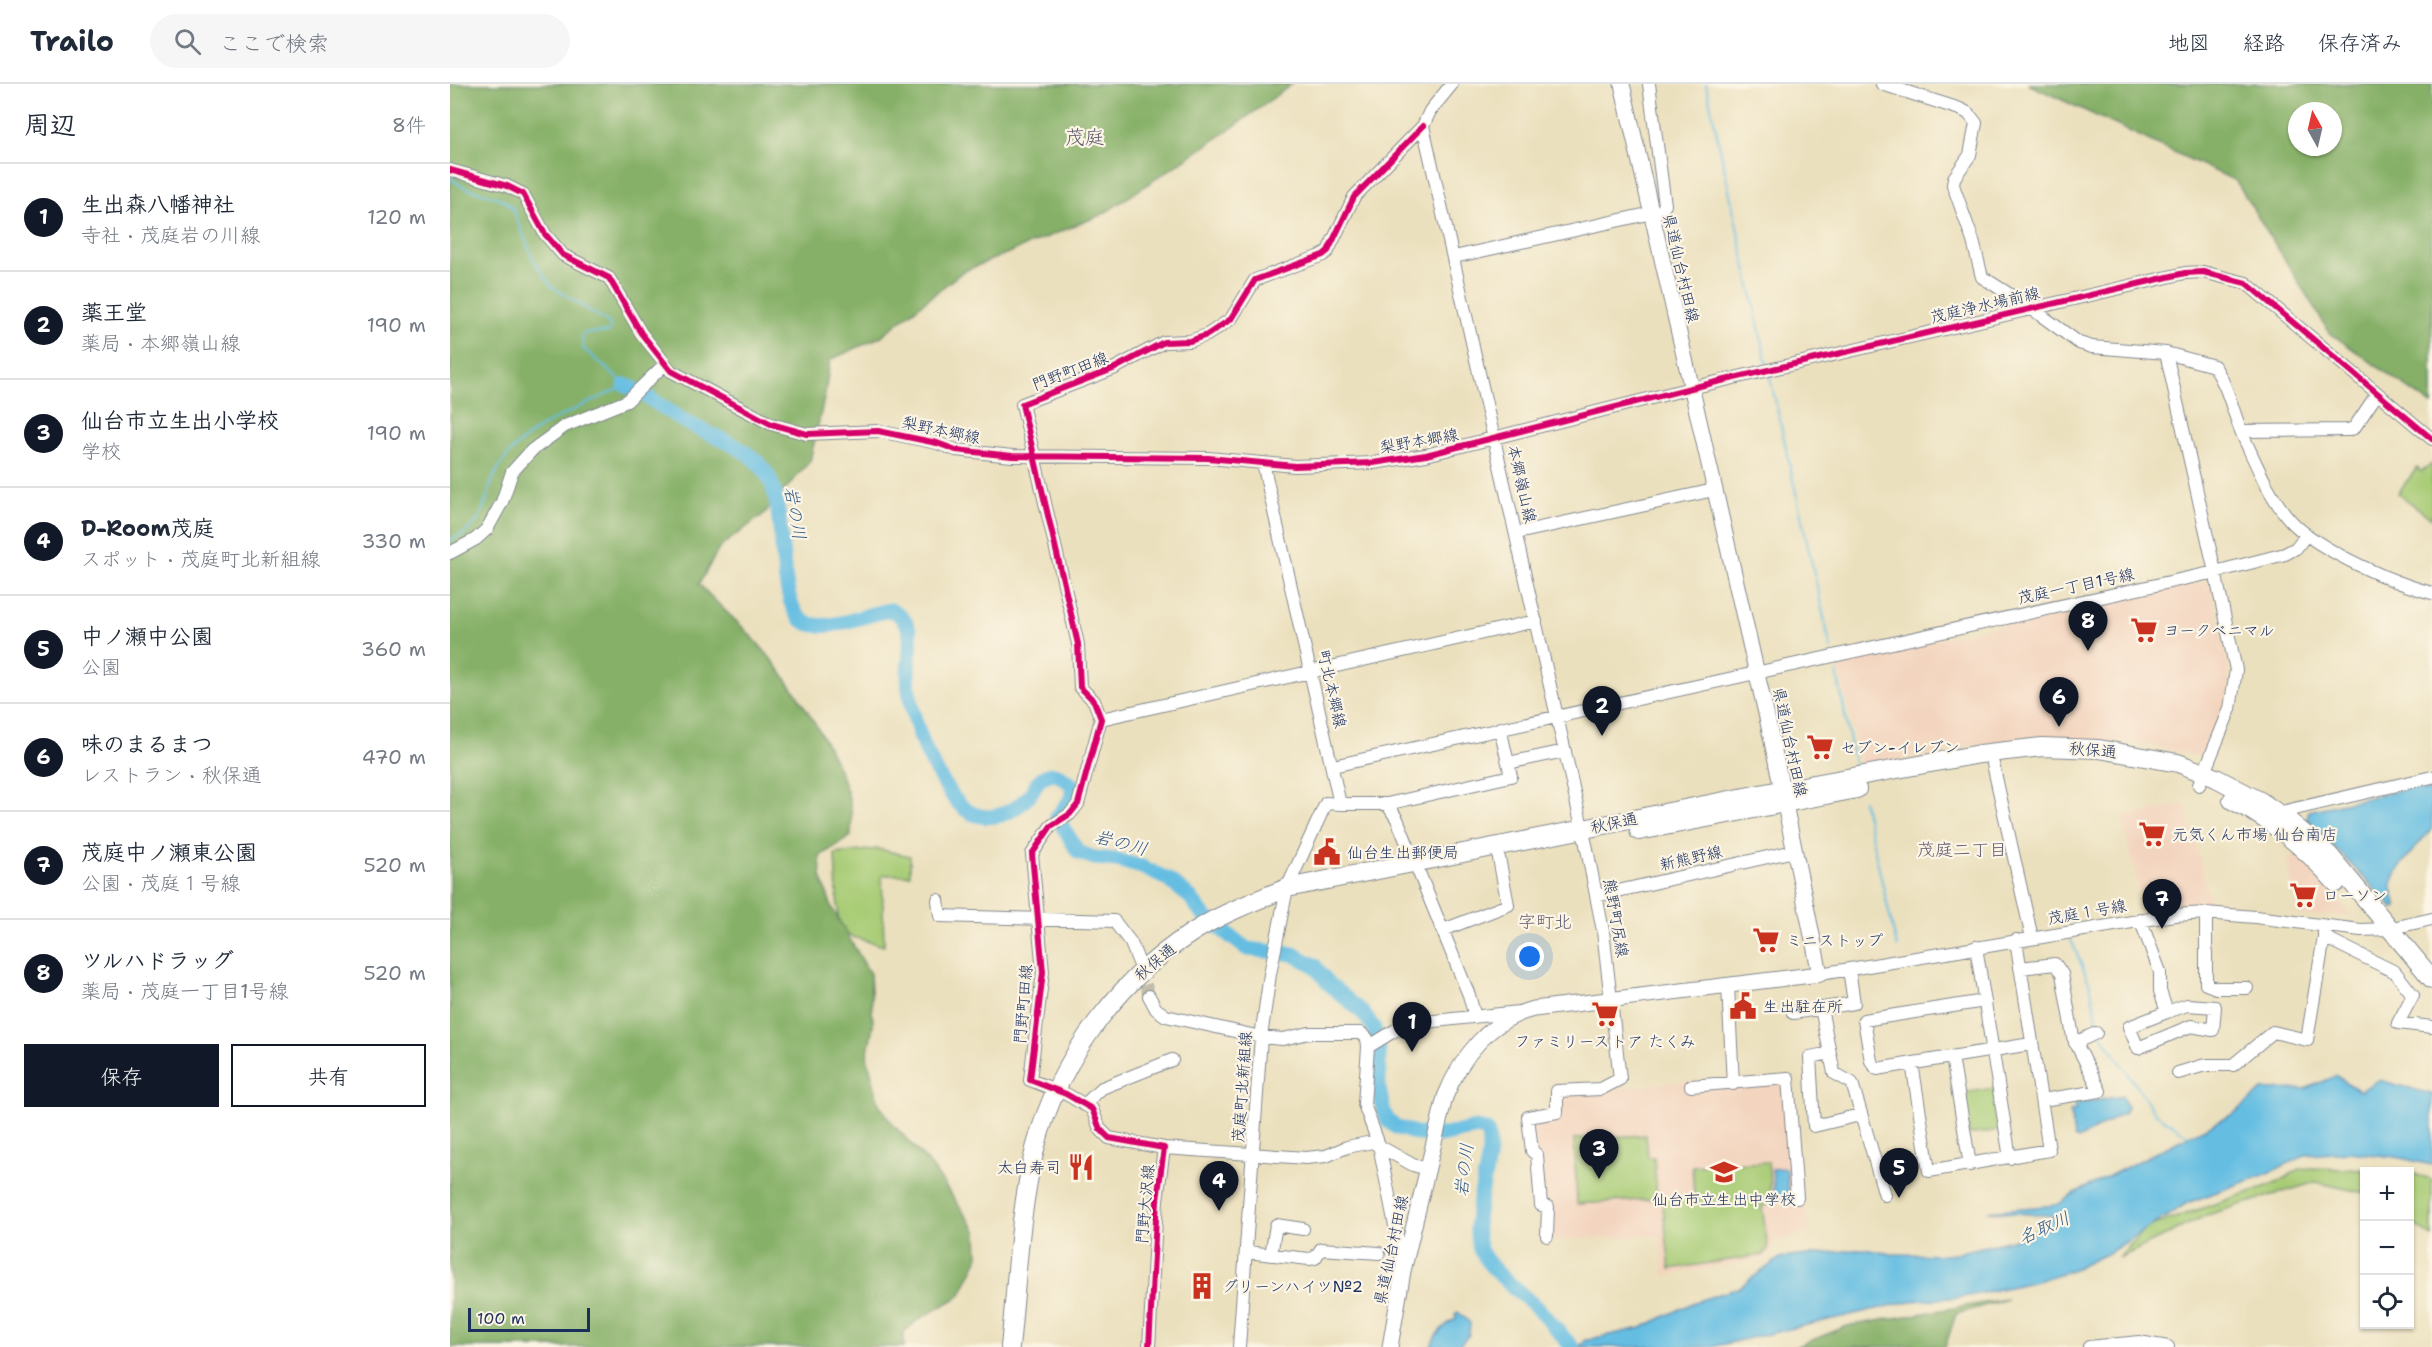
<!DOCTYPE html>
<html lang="ja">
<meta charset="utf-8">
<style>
:root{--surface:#fff;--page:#f6f6f7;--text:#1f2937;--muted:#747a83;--line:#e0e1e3;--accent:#111827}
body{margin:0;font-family:"Shantell Sans","Klee One",sans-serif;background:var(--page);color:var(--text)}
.controls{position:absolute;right:18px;bottom:18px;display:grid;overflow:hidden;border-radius:0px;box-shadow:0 2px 4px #0004}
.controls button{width:54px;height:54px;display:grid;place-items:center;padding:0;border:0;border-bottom:2px solid var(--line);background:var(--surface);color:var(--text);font:30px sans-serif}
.compass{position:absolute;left:1838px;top:18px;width:54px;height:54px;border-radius:50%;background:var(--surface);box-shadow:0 2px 4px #0004;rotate:352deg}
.scale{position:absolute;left:18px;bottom:15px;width:122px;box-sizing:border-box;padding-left:6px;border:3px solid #1b2f5e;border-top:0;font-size:16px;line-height:21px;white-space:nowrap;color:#1b2f5e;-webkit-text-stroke:4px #fcf5e5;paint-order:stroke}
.you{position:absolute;left:1080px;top:873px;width:21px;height:21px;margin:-15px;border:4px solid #fff;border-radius:50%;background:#1a73e8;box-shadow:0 0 0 9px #1a73e833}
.badge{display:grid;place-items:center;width:39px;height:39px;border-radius:50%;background:var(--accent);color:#fff;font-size:20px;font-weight:700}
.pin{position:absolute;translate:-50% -50px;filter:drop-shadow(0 2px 3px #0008)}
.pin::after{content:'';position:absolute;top:32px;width:21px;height:18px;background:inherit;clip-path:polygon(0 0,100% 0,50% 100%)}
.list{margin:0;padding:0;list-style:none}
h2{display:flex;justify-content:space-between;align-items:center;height:78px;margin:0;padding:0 24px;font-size:26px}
h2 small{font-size:20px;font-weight:400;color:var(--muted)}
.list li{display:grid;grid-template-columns:39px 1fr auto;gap:18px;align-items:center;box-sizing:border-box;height:108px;padding:0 24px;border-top:2px solid var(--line)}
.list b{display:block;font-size:22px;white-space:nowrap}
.list p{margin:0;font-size:20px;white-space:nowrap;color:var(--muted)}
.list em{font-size:20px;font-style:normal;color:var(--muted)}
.actions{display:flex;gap:12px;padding:18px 24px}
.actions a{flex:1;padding:14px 0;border:2px solid var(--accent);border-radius:0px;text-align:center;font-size:21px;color:var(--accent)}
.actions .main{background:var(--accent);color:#fff}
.icon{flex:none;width:33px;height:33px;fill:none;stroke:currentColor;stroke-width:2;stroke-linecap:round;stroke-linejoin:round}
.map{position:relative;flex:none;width:1982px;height:1263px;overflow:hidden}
header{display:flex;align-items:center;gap:36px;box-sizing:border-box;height:84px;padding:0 30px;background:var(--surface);border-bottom:2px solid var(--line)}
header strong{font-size:28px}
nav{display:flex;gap:33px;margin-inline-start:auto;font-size:21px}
.search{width:420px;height:54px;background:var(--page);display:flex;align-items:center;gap:15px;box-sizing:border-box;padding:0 21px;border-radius:33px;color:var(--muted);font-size:22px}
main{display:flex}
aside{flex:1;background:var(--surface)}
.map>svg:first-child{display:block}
</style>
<header>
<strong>Trailo</strong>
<div class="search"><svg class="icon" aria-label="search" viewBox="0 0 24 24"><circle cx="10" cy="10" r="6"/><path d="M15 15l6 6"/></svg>ここで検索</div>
<nav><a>地図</a><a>経路</a><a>保存済み</a></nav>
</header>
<main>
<aside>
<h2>周辺<small>8件</small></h2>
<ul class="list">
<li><span class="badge">1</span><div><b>生出森八幡神社</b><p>寺社 · 茂庭岩の川線</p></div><em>120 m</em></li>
<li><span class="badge">2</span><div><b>薬王堂</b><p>薬局 · 本郷嶺山線</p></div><em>190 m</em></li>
<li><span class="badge">3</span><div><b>仙台市立生出小学校</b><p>学校</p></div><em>190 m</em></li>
<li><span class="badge">4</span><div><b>D-Room茂庭</b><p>スポット · 茂庭町北新組線</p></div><em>330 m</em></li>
<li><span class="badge">5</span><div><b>中ノ瀬中公園</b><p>公園</p></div><em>360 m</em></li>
<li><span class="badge">6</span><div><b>味のまるまつ</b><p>レストラン · 秋保通</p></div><em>470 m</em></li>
<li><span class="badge">7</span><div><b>茂庭中ノ瀬東公園</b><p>公園 · 茂庭１号線</p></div><em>520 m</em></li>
<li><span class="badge">8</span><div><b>ツルハドラッグ</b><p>薬局 · 茂庭一丁目1号線</p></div><em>520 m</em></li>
</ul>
<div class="actions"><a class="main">保存</a><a>共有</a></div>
</aside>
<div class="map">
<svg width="1982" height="1263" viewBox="0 0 1982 1263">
<rect width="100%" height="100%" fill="#fcf5e5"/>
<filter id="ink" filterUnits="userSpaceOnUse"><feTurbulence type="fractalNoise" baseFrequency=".0167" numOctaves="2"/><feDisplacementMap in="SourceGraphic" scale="12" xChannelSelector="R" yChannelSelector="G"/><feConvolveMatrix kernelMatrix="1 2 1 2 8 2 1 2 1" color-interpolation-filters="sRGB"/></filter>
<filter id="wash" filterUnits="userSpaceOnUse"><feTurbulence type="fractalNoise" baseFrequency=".008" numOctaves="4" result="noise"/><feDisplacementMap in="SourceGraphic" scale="24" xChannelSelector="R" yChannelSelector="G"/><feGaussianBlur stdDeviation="1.35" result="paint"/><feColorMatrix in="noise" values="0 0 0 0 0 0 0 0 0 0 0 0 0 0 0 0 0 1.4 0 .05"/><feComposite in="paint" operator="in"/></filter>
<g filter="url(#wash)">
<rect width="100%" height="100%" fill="#ebe0bd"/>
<path fill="#f3d4be" d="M 1755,497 L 1761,500 L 1778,581 L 1779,607 L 1758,667 L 1744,672 L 1697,660 L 1580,654 L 1536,659 L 1411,683 L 1387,577 Z
M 1735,720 L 1760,819 L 1693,823 L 1672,734 Z
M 1845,770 L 1859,783 L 1901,831 L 1850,832 L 1837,777 Z
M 1335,996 L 1344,1115 L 1353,1120 L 1361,1148 L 1327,1156 L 1322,1160 L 1323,1167 L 1317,1174 L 1214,1192 L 1209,1151 L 1101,1157 L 1101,1122 L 1092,1120 L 1081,1035 L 1111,1031 L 1110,1014 L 1115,1009 L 1241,997 Z"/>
<path fill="#a8cc76" stroke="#627e6a" stroke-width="1.5" d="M 1982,380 L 1982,435 L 1948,409 L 1967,384 L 1971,388 Z
M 428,765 L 460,772 L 460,791 L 432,791 L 434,862 L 389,849 L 385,770 Z
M 1544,1004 L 1551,1046 L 1519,1051 L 1512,1009 Z
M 1196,1051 L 1198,1073 L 1204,1073 L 1207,1115 L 1127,1120 L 1124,1055 Z
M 1318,1078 L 1322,1120 L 1312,1122 L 1318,1164 L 1313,1171 L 1220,1185 L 1212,1114 L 1244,1111 L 1242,1082 Z
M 1862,1084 L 1949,1087 L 1914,1088 L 1914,1109 L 1866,1098 L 1757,1131 L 1669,1174 L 1695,1144 L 1826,1099 L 1850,1085 Z
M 1960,1089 L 1982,1095 L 1982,1153 L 1960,1137 Z"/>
<path fill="#86b067" stroke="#507062" stroke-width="1.5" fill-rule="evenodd" d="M 0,0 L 842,0 L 782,44 L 653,130 L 512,188 L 430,253 L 380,276 L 375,310 L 360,377 L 314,430 L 270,463 L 249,500 C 266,519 286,536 304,555 C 338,592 390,670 400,720 C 403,730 401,742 401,752 L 370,772 L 371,792 L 382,824 L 420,890 L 423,942 L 417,972 L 429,1020 L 441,1038 L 482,1083 L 527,1148 L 528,1175 L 510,1212 L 469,1235 L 454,1248 L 454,1263 L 0,1263 Z
M 1578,0 L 1982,0 L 1982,321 L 1880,249 L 1786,97 ZM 1847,27 L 1883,27 L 1883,63 L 1847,63 Z
M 1557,1215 L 1506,1230 L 1495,1263 L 1454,1261 L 1453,1263 L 1345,1263 L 1397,1242 Z"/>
<path fill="#65bee2" stroke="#4076a0" stroke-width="1.5" d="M 1969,702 L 1971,707 L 1982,705 L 1982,744 L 1951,781 L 1941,800 L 1947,823 L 1943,824 L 1857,735 L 1859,727 Z
M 1886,992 L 1910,1007 L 1929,996 L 1982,1010 L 1982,1081 L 1946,1073 L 1899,1068 L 1855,1071 L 1819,1089 L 1737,1119 L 1660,1168 L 1624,1185 L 1587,1197 L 1513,1213 L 1461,1217 L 1261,1263 L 1129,1263 L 1136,1256 L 1191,1244 L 1245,1218 L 1288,1204 L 1330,1174 L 1414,1165 L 1442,1170 L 1498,1171 L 1574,1153 L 1607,1132 L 1538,1127 L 1607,1121 L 1625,1109 L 1783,1030 L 1813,1006 L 1855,1005 Z
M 1672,1012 L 1677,1023 L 1674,1029 L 1628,1055 L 1624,1053 L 1620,1027 L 1626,1026 L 1625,1020 Z
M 1336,1084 L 1339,1114 L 1325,1115 L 1322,1085 Z
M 1008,1228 L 1020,1239 L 1019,1251 L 1007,1263 L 981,1263 C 984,1251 995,1240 1006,1235 L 1005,1230 Z"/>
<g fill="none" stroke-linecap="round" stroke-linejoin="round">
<path stroke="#65bee2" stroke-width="2" d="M 1256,0 L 1317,281
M 0,93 C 19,113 47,105 63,125 L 83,175 L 101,202 L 159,239 L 161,246 L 158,248 L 134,249 L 132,253 L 133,264 L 175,301 C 132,325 78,338 49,383 C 30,414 42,440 0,456
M 1320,293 L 1381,565
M 1387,589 L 1405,683
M 1413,716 L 1447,863
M 1621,856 L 1640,901 L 1649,945
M 1651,950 L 1705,1029 L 1742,1054"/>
<path stroke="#65bee2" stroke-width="15" d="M 175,301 C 197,310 213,325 234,337 C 261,353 295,360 315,387 C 339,417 324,523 355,538 C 378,550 418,528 441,526 C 449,530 456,536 459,546 C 463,561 458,576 458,591 C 459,634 478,680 504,714 C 525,742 556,736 578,713 C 584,706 586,696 595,692 C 606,686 615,695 623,702 L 621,715 L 607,733 L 628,768 L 644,774 L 667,776 L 692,783 L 717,795 L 740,813 L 754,832 L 797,865 L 843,870 L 864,881 L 879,900 L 912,928 L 924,944 L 929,967 L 929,1004 L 933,1026 L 938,1037 L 946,1043 L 968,1050 L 995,1051 L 1026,1044 L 1036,1046 C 1049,1071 1017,1128 1030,1165 C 1038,1186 1075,1211 1091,1228 C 1102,1239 1111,1251 1122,1263"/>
</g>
</g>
<g filter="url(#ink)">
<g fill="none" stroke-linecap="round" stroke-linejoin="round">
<path stroke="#c1bdaa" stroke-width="12" stroke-dasharray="12 6" stroke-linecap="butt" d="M 691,883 L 699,912"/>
<defs>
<path id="minor" d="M 1002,0 L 980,27 L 973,42 L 1137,765 L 1153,847 L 1170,995 L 1151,1005 L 1107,1007 L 1107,1028 L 1078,1033 L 1082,1067 L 1087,1071 L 1091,1121 L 1098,1123 L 1097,1152
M 1432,0 L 1510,25 L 1518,29 L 1526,39 L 1520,71 L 1504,94 L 1503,101 L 1523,157 L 1532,193 L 1581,224 L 1629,259 L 1642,263 L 1716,269 L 1764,282 C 1779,304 1783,330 1794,354 C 1807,382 1820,414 1841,437 C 1868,466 1943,499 1982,509
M 0,86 L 57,102 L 73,110 L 95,150 L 113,171 L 159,194 L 191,249 L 221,287 L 321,340 L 357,350 L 428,347 L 487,359 L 506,366 L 562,372 L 758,374 L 845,382 L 923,379 L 976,371 L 1241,304 L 1735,189 L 1753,188 L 1796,199 L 1982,355
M 1004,173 L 1211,127 L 1215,121 L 1199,0
M 1716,269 L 1765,488 L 1835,470 L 1846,464 L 1856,451
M 1791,347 L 1898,346 L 1904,344 L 1927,310
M 813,379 L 890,720 L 937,720 L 947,735 L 1019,911 L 1025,933
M 1067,449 L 1264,406
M 0,469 L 26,455 L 37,445 L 52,418 L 62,388 L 82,366 L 115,342 L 177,317 L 214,281
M 651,635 L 1086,537
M 1058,679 L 1115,667
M 1543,680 L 1582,854
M 883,682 L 1765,488 L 1786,586 L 1780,625 L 1749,701
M 937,720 L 1061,692 L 1050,644
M 1827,729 L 1982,693
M 1146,812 L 1344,767
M 488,816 L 490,832 L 664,837 L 681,859 L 689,879
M 1756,829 L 1756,900 L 1766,904 L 1797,904
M 1690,835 L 1710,888 L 1710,907 L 1717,928 L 1737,921 L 1765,923 L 1763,946 L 1741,942 L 1688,964 L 1679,943 L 1717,928
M 1874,845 L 1874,853 L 1945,888 L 1963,911 L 1948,939 L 1982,943
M 993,846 L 1058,821 L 1049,774
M 1526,863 L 1560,1074
M 1570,884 L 1605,880 L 1612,890 L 1623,953 L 1650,1007 L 1592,1016
M 1370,890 L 1724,831 L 1756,829 L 1805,833 L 1911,846 L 1938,845 L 1982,835
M 1278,902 L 1283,1000
M 699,912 L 706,925 L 716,932 L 811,953 L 833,955 L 859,949 L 911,949 L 917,954 L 918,963
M 1535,917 L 1414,936 L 1421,977 L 1427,985 L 1581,960
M 1371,924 L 1384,989 L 1402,999 L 1435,1111
M 1343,929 L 1404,919 L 1399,885
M 1625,959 L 1646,949
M 1380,969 L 1360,973 L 1364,1042 L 1410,1031
M 1502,973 L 1520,1081
M 1462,979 L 1479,1087 L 1599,1066 L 1566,856
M 1728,989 L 1755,981 L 1783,981 L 1823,948 L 1857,956 L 1874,853
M 1241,1002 L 1338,994 L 1347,1114
M 634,1021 L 652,1004 L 722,976
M 714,1064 L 856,1074 L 876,1072 L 897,1063 L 922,1058 L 963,1081 L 977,1085
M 797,1168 L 859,1175 L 865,1174 L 871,1165 L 929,1169
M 821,1171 L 826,1141 L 853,1145
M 953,1182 L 929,1061 L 914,1020 L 918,963 L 944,947 L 966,939 L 1069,928
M 699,1263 L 707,1116 L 714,1064 L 659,1054 L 650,1045 L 642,1025 L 616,1010 L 580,996 L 593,888 L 582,770 L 601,742 L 620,730 L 628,720 L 651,635 L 644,617 L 630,603 L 628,560 L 572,320 L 663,285 L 714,258 L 740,257 L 757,251 L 781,235 L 805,196 L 873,171 L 878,167 L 904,113 L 973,42
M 789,1263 L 811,953 L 820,890 L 837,804 L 876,719 L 890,720
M 1639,1263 L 1689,1258 L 1718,1263"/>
<path id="major" d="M 940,1263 L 953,1187 L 995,1013 C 1011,973 1040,935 1084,925 L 1370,890 L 1318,638 L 1172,0"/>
<path id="highway" d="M 1782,716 C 1822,736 1857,765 1886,799
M 1189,747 L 1407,705
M 560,1263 C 567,1198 569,1128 585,1065 C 609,972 675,886 758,839 C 783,825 810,815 837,804 L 1315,709 L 1530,670 L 1592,663 L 1649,665 L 1728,679 L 1766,694 L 1810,717 L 1839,737 L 1879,771 L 1982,895"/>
</defs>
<use href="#minor" stroke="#83888e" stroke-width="14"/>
<use href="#major" stroke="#83888e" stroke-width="17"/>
<use href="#highway" stroke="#83888e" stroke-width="20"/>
<use href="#minor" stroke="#fff" stroke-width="12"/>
<use href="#major" stroke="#fff" stroke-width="15"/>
<use href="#highway" stroke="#fff" stroke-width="18"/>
<defs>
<path id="cycleway" d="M 0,86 L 57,102 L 73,110 L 95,150 L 113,171 L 159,194 L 191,249 L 221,287 L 321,340 L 357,350 L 428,347 L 487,359 L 506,366 L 562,372 L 758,374 L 845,382 L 923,379 L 976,371 L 1241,304 L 1735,189 L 1753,188 L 1796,199 L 1982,355
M 699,1263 L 707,1116 L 714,1064 L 659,1054 L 650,1045 L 642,1025 L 616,1010 L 580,996 L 593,888 L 582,770 L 601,742 L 620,730 L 628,720 L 651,635 L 644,617 L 630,603 L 628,560 L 572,320 L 663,285 L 714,258 L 740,257 L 757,251 L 781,235 L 805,196 L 873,171 L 878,167 L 904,113 L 973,42"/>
</defs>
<use href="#cycleway" stroke="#fcf5e5" stroke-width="10"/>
<use href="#cycleway" stroke="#d6006c" stroke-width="6"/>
</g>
</g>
<defs>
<symbol id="supermarket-bare" viewBox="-9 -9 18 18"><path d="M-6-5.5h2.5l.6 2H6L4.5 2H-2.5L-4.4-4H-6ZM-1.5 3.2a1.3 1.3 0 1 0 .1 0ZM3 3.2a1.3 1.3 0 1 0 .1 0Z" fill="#c8321e" stroke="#fcf5e5" stroke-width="2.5" paint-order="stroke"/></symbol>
<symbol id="civic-bare" viewBox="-9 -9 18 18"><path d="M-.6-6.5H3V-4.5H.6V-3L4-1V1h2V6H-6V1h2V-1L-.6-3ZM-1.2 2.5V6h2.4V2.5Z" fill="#c8321e" stroke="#fcf5e5" stroke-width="2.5" paint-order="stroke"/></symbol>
<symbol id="restaurant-bare" viewBox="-9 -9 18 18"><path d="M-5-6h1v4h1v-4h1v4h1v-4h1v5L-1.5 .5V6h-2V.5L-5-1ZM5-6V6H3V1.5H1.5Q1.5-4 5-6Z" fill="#c8321e" stroke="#fcf5e5" stroke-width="2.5" paint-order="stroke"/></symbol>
<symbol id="school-bare" viewBox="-9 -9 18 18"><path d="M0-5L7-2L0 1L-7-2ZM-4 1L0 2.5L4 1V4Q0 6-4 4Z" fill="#c8321e" stroke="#fcf5e5" stroke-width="2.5" paint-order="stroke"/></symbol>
<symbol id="building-bare" viewBox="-9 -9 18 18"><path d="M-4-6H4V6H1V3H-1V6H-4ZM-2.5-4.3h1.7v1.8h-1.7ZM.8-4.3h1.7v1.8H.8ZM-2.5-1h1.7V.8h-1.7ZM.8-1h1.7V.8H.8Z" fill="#c8321e" stroke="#fcf5e5" stroke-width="2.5" paint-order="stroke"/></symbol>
</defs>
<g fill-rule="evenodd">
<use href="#supermarket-bare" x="1675" y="527" width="38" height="38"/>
<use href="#supermarket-bare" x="1351" y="644" width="38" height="38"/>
<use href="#supermarket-bare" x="1683" y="731" width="38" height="38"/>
<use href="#civic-bare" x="858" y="749" width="38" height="38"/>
<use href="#supermarket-bare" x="1834" y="792" width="38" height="38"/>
<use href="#supermarket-bare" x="1297" y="837" width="38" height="38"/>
<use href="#civic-bare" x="1274" y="903" width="38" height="38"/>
<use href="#supermarket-bare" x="1136" y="911" width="38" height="38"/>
<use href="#restaurant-bare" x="612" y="1064" width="38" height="38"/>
<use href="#school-bare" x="1255" y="1069" width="38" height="38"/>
<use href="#building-bare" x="733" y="1183" width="38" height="38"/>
</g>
<g text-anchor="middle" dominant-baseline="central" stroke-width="4.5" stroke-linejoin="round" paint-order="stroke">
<g font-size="16" fill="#1b2f5e" stroke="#fcf5e5">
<text transform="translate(1231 184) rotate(77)">県道仙台村田線</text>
<text transform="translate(1535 221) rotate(-13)">茂庭浄水場前線</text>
<text transform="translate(620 287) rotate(-21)">門野町田線</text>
<text transform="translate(491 346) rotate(12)">梨野本郷線</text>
<text transform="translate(969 357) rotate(-10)">梨野本郷線</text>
<text transform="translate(1072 400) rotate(77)">本郷嶺山線</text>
<text transform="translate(1626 502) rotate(-12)">茂庭一丁目1号線</text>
<text transform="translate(882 605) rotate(77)">町北本郷線</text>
<text transform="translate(1340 658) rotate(78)">県道仙台村田線</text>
<text transform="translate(1643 666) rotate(5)">秋保通</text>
<text transform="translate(1164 739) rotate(-12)">秋保通</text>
<text transform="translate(1241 774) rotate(-13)">新熊野線</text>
<text transform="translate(1637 828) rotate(-10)">茂庭１号線</text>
<text transform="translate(1166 834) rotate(80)">熊野町尻線</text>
<text transform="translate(705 878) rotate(-40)">秋保通</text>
<text transform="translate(573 920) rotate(-85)">門野町田線</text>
<text transform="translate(792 1003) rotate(-86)">茂庭町北新組線</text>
<text transform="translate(695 1120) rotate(-85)">門野大沢線</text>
<text transform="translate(941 1166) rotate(-78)">県道仙台村田線</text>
</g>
<g font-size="16" fill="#1b2f5e" stroke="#fcf5e5" text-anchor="start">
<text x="1714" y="546">ヨークベニマル</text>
<text x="1390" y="663">セブン-イレブン</text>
<text x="1722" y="750">元気くん市場 仙台南店</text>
<text x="897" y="768">仙台生出郵便局</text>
<text x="1873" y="811">ローソン</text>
<text x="1336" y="856">ミニストップ</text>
<text x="1313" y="922">生出駐在所</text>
<text x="1155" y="957" text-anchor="middle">ファミリーストア たくみ</text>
<text x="611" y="1083" text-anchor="end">太白寿司</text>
<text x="1274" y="1115" text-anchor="middle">仙台市立生出中学校</text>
<text x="772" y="1202">グリーンハイツ№2</text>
</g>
<g font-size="18" font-style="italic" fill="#315a86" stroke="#fcf5e5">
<text transform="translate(345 429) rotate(80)">岩の川</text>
<text transform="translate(671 759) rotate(15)">岩の川</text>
<text transform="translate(1014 1086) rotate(-83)">岩の川</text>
<text transform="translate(1594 1144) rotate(-24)">名取川</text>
</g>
<g font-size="18" fill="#615c71" stroke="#fcf5e5">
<text x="1512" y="766">茂庭二丁目</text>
<text x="1095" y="838">字町北</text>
</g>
<g font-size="20" fill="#615c71" stroke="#fcf5e5">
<text x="635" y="53">茂庭</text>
</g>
</g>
</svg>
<div class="controls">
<button>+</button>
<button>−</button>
<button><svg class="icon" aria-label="locate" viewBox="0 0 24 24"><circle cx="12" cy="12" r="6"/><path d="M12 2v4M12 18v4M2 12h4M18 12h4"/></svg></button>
</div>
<svg class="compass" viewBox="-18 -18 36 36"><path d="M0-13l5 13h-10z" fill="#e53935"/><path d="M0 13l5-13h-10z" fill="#747a83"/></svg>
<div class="scale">100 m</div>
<div class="you"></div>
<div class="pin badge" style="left:962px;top:968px">1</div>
<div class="pin badge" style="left:1152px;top:652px">2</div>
<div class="pin badge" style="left:1149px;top:1095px">3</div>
<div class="pin badge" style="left:769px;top:1127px">4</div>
<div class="pin badge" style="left:1449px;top:1114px">5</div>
<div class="pin badge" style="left:1609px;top:643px">6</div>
<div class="pin badge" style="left:1712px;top:845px">7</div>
<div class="pin badge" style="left:1638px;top:567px">8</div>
</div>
</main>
